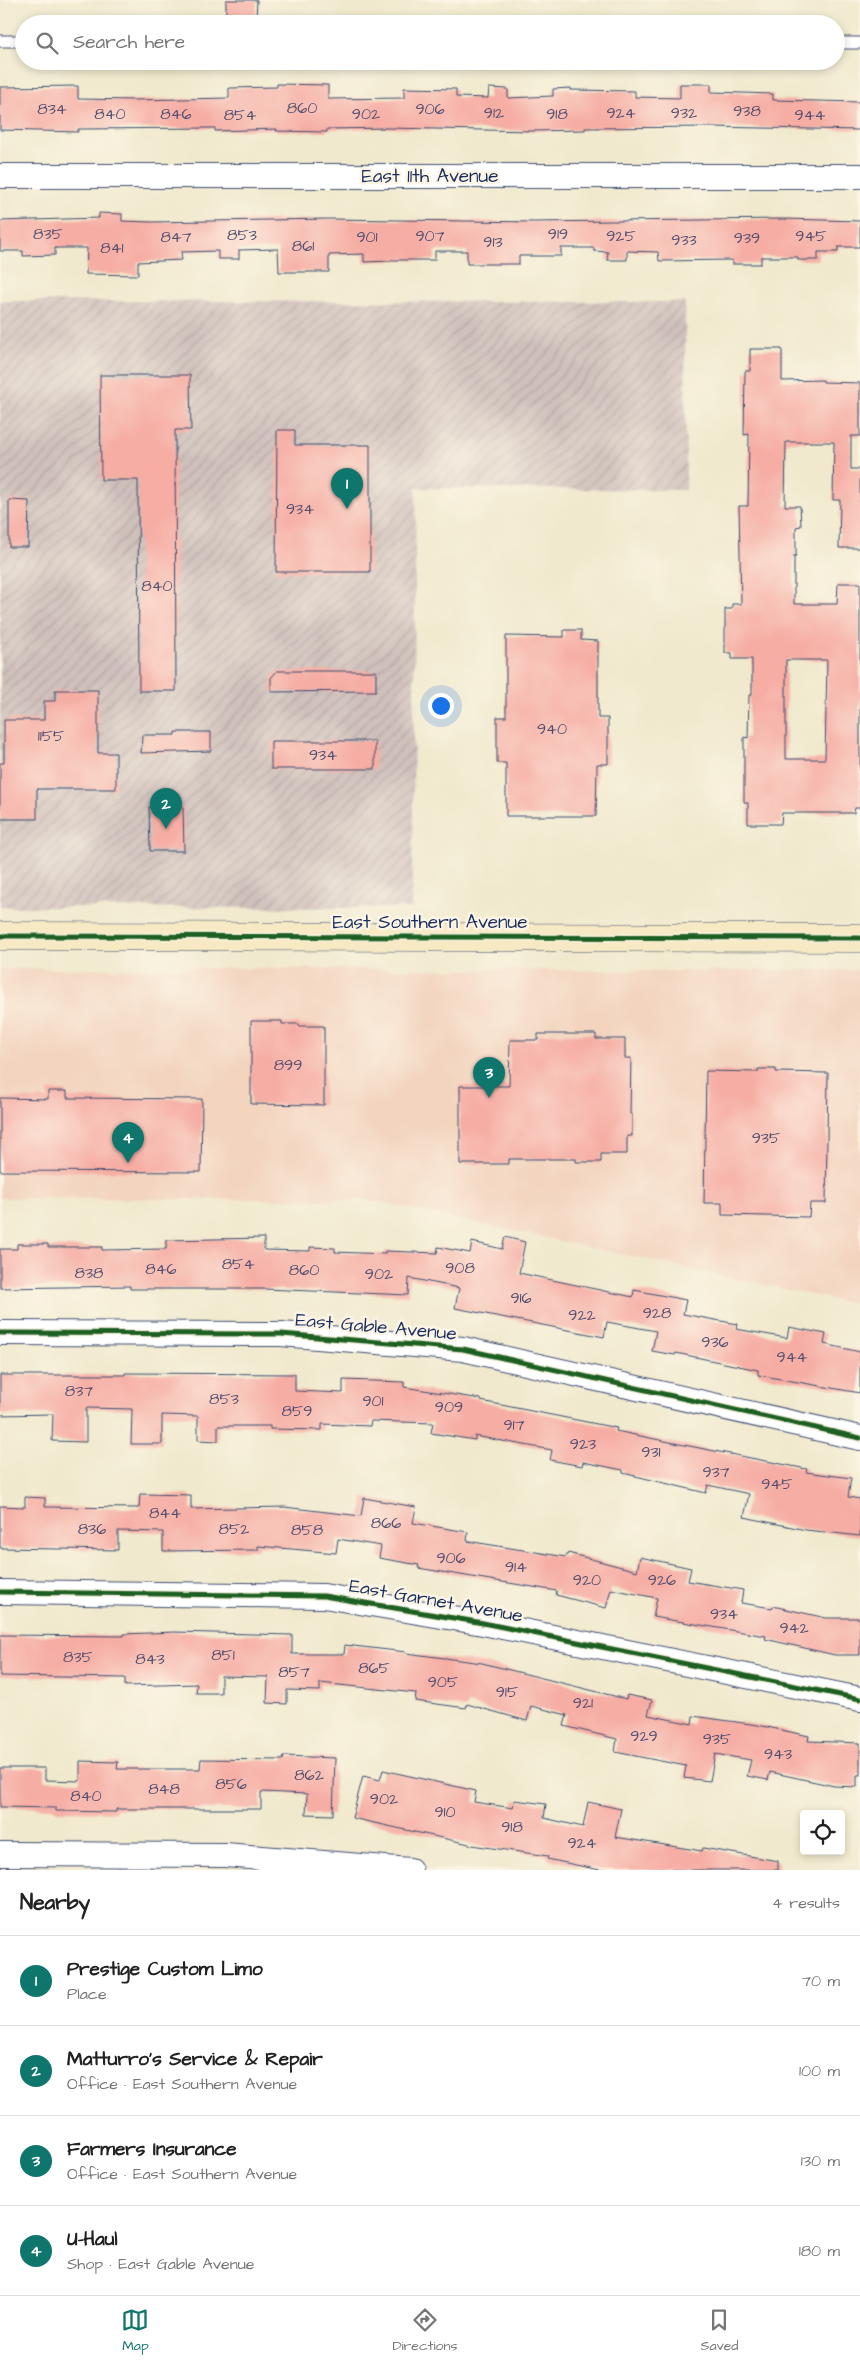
<!DOCTYPE html>
<meta charset="utf-8">
<style>
:root{--surface:#fff;--page:#f6f6f6;--text:#222;--muted:#767676;--line:#e0e0e0;--accent:#0f766e}
body{margin:0;font-family:"Architects Daughter",sans-serif;background:var(--page);color:var(--text)}
.controls{position:absolute;right:15px;bottom:15px;display:grid;overflow:hidden;border-radius:5px;box-shadow:0 2px 8px #0003}
.controls button{width:45px;height:45px;display:grid;place-items:center;padding:0;border:0;border-bottom:1px solid var(--line);background:var(--surface);color:var(--text);font:25px sans-serif}
.you{position:absolute;left:440px;top:705px;width:18px;height:18px;margin:-12px;border:4px solid #fff;border-radius:50%;background:#1a73e8;box-shadow:0 0 0 8px #1a73e833}
.badge{display:grid;place-items:center;width:32px;height:32px;border-radius:50%;background:var(--accent);color:#fff;font-size:16px;font-weight:700}
.pin{position:absolute;translate:-50% -41px;filter:drop-shadow(0 1px 2px #0008)}
.pin::after{content:'';position:absolute;top:26px;width:18px;height:15px;background:inherit;clip-path:polygon(0 0,100% 0,50% 100%)}
.list{margin:0;padding:0;list-style:none}
h2{display:flex;justify-content:space-between;align-items:center;height:65px;margin:0;padding:0 20px;font-size:21px}
h2 small{font-size:16px;font-weight:400;color:var(--muted)}
.list li{display:grid;grid-template-columns:32px 1fr auto;gap:15px;align-items:center;box-sizing:border-box;height:90px;padding:0 20px;border-top:1px solid var(--line)}
.list b{display:block;font-size:19px;white-space:nowrap}
.list p{margin:0;font-size:16px;white-space:nowrap;color:var(--muted)}
.list em{font-size:16px;font-style:normal;color:var(--muted)}
.icon{flex:none;width:28px;height:28px;fill:none;stroke:currentColor;stroke-width:2;stroke-linecap:round;stroke-linejoin:round}
.map{position:relative;flex:none;width:860px;height:1870px;overflow:hidden}
.search{position:absolute;background:var(--surface);box-shadow:0 2px 8px #0003;left:15px;right:15px;top:15px;height:55px;display:flex;align-items:center;gap:12px;box-sizing:border-box;padding:0 18px;border-radius:28px;color:var(--muted);font-size:19px}
.sheet{height:425px;background:var(--surface)}
nav{display:flex;justify-content:space-around;align-items:center;box-sizing:border-box;height:70px;border-top:1px solid var(--line);background:var(--surface);font-size:14px;color:var(--muted)}
nav a{display:grid;justify-items:center;gap:2px}
nav .on{color:var(--accent)}
.map>svg:first-child{display:block}
</style>
<div class="map">
<svg width="860" height="1870" viewBox="0 0 860 1870">
<defs>
<pattern id="industrial-furrows" width="10" height="10" patternUnits="userSpaceOnUse" patternTransform="scale(1.25)"><rect width="10" height="10" fill="#cfc0bb"/><path d="M-1 1l2-2M0 10L10 0M9 11l2-2" fill="none" stroke="#b1a5a3"/></pattern>
</defs>
<rect width="100%" height="100%" fill="#fcf5e5"/>
<filter id="ink" filterUnits="userSpaceOnUse"><feTurbulence type="fractalNoise" baseFrequency=".02" numOctaves="2"/><feDisplacementMap in="SourceGraphic" scale="10" xChannelSelector="R" yChannelSelector="G"/><feConvolveMatrix kernelMatrix="1 2 1 2 8 2 1 2 1" color-interpolation-filters="sRGB"/></filter>
<filter id="wash" filterUnits="userSpaceOnUse"><feTurbulence type="fractalNoise" baseFrequency=".0096" numOctaves="4" result="noise"/><feDisplacementMap in="SourceGraphic" scale="20" xChannelSelector="R" yChannelSelector="G"/><feGaussianBlur stdDeviation="1.12" result="paint"/><feColorMatrix in="noise" values="0 0 0 0 0 0 0 0 0 0 0 0 0 0 0 0 0 1.4 0 .05"/><feComposite in="paint" operator="in"/></filter>
<g filter="url(#wash)">
<rect width="100%" height="100%" fill="#f0e9cd"/>
<path fill="#f3d4bf" d="M 229,968 L 690,971 L 860,970 L 860,1303 L 844,1302 L 370,1200 L 0,1198 L 0,969 Z"/>
<path fill="url(#industrial-furrows)" d="M 0,301 L 685,302 L 686,490 L 416,488 L 412,908 L 0,907 Z"/>
<g id="blocks">
<path fill="#f6ada4" fill-rule="evenodd" d="M 226,0 L 257,0 L 256,19 L 226,18 Z
M 277,84 L 328,85 L 328,99 L 404,98 L 404,88 L 456,89 L 456,97 L 488,98 L 489,88 L 508,89 L 508,98 L 553,96 L 553,89 L 571,88 L 571,90 L 635,91 L 635,97 L 680,98 L 680,84 L 711,84 L 711,92 L 773,94 L 773,100 L 860,102 L 860,130 L 711,127 L 585,128 L 585,130 L 531,131 L 388,128 L 327,129 L 327,132 L 276,131 L 277,129 L 215,131 L 215,128 L 78,129 L 78,132 L 0,130 L 0,87 L 78,86 L 78,99 L 135,100 L 229,98 L 229,88 L 277,87 Z
M 99,213 L 122,214 L 122,221 L 151,222 L 329,219 L 533,222 L 783,219 L 860,221 L 860,247 L 838,247 L 838,252 L 818,252 L 818,260 L 798,260 L 798,257 L 761,257 L 761,264 L 732,264 L 732,260 L 659,261 L 658,252 L 627,251 L 627,260 L 607,260 L 608,252 L 594,251 L 594,248 L 561,248 L 561,256 L 519,256 L 519,264 L 467,264 L 467,251 L 435,251 L 435,260 L 391,260 L 391,261 L 364,262 L 364,254 L 329,255 L 329,272 L 279,272 L 278,249 L 239,250 L 239,259 L 218,259 L 218,251 L 181,252 L 182,260 L 138,262 L 138,275 L 86,274 L 87,248 L 55,248 L 55,255 L 23,256 L 23,251 L 0,251 L 0,221 L 99,218 Z
M 750,349 L 782,349 L 782,381 L 823,380 L 823,382 L 860,383 L 860,436 L 851,436 L 851,469 L 860,469 L 860,548 L 839,548 L 840,500 L 833,500 L 834,442 L 786,442 L 785,506 L 800,506 L 801,526 L 796,527 L 796,556 L 794,556 L 794,604 L 837,604 L 838,583 L 860,583 L 860,808 L 855,808 L 854,813 L 782,813 L 781,824 L 748,824 L 748,803 L 744,802 L 744,737 L 748,738 L 749,695 L 752,695 L 752,659 L 732,659 L 732,653 L 725,653 L 725,609 L 732,609 L 732,604 L 741,604 L 739,506 L 748,506 L 749,434 L 744,435 L 745,371 L 750,371 ZM 786,660 L 827,660 L 825,759 L 786,759 Z
M 100,375 L 190,375 L 191,430 L 175,430 L 176,691 L 139,691 L 138,480 L 101,480 Z
M 277,430 L 295,430 L 295,445 L 370,445 L 370,572 L 276,572 Z
M 9,500 L 29,501 L 28,547 L 9,547 Z
M 564,630 L 581,630 L 581,640 L 598,641 L 598,718 L 608,718 L 608,764 L 597,764 L 596,816 L 506,816 L 506,763 L 497,763 L 497,717 L 506,717 L 506,636 L 564,637 Z
M 277,671 L 376,671 L 376,691 L 271,692 L 271,678 Z
M 55,690 L 98,690 L 98,753 L 116,753 L 116,789 L 37,789 L 37,819 L 0,819 L 0,763 L 4,763 L 4,720 L 44,720 L 44,701 L 55,701 Z
M 175,732 L 211,732 L 211,751 L 141,753 L 142,735 L 175,735 Z
M 271,741 L 375,741 L 375,769 L 271,769 Z
M 149,807 L 183,807 L 184,851 L 150,851 Z
M 251,1021 L 282,1021 L 282,1024 L 299,1024 L 299,1026 L 324,1026 L 324,1105 L 251,1104 Z
M 538,1034 L 596,1034 L 596,1039 L 625,1039 L 625,1058 L 631,1058 L 630,1114 L 632,1114 L 632,1136 L 627,1136 L 627,1154 L 601,1154 L 601,1162 L 576,1162 L 576,1159 L 509,1159 L 509,1164 L 460,1164 L 460,1086 L 509,1086 L 510,1040 L 538,1040 Z
M 758,1069 L 776,1069 L 776,1072 L 828,1073 L 826,1203 L 810,1203 L 809,1217 L 722,1215 L 722,1203 L 704,1203 L 706,1071 L 758,1072 Z
M 48,1091 L 67,1091 L 67,1098 L 202,1099 L 201,1172 L 0,1171 L 0,1098 L 48,1099 Z
M 505,1237 L 525,1242 L 519,1273 L 633,1297 L 634,1290 L 686,1300 L 683,1314 L 737,1324 L 736,1329 L 787,1338 L 789,1327 L 826,1334 L 824,1344 L 860,1352 L 860,1393 L 758,1375 L 758,1370 L 676,1353 L 675,1355 L 652,1351 L 656,1331 L 607,1322 L 604,1337 L 455,1308 L 459,1288 L 409,1278 L 408,1295 L 264,1289 L 130,1289 L 130,1286 L 0,1288 L 0,1249 L 17,1249 L 17,1244 L 48,1244 L 48,1247 L 102,1247 L 102,1250 L 166,1249 L 166,1240 L 264,1238 L 264,1250 L 310,1251 L 310,1247 L 335,1248 L 335,1252 L 385,1254 L 385,1251 L 437,1253 L 438,1247 L 470,1253 L 472,1242 L 502,1249 Z
M 125,1373 L 295,1374 L 295,1391 L 343,1393 L 343,1380 L 404,1382 L 404,1387 L 481,1399 L 481,1401 L 617,1428 L 616,1431 L 684,1445 L 807,1469 L 806,1472 L 851,1478 L 848,1497 L 860,1499 L 860,1536 L 806,1530 L 744,1517 L 749,1494 L 708,1485 L 706,1493 L 623,1473 L 623,1470 L 583,1462 L 582,1466 L 550,1460 L 552,1450 L 475,1436 L 475,1440 L 431,1433 L 433,1423 L 371,1421 L 370,1426 L 322,1424 L 322,1430 L 270,1429 L 270,1426 L 218,1426 L 218,1441 L 198,1440 L 198,1416 L 162,1415 L 162,1444 L 131,1444 L 132,1409 L 86,1408 L 86,1442 L 52,1441 L 53,1414 L 0,1415 L 0,1375 L 125,1375 Z
M 140,1494 L 191,1495 L 191,1509 L 284,1507 L 361,1516 L 364,1498 L 416,1507 L 413,1523 L 468,1532 L 467,1541 L 566,1557 L 568,1553 L 637,1571 L 640,1557 L 691,1568 L 688,1581 L 743,1590 L 741,1603 L 772,1608 L 773,1606 L 826,1618 L 860,1618 L 860,1655 L 835,1655 L 765,1639 L 766,1636 L 653,1617 L 657,1598 L 611,1589 L 606,1608 L 556,1595 L 557,1591 L 418,1568 L 419,1565 L 379,1558 L 381,1546 L 338,1539 L 336,1553 L 258,1546 L 258,1550 L 163,1551 L 163,1532 L 118,1531 L 118,1550 L 0,1548 L 0,1506 L 25,1507 L 25,1497 L 45,1498 L 45,1507 L 139,1508 Z
M 174,1632 L 292,1635 L 292,1654 L 344,1654 L 345,1645 L 406,1652 L 406,1653 L 482,1663 L 626,1699 L 627,1695 L 652,1700 L 648,1715 L 692,1724 L 693,1716 L 758,1725 L 809,1736 L 808,1741 L 860,1743 L 860,1775 L 857,1775 L 857,1787 L 834,1786 L 770,1772 L 768,1780 L 747,1776 L 751,1760 L 715,1754 L 710,1781 L 684,1778 L 686,1766 L 615,1752 L 617,1739 L 564,1726 L 567,1715 L 531,1706 L 527,1721 L 467,1704 L 466,1708 L 415,1701 L 416,1693 L 320,1683 L 320,1691 L 287,1690 L 287,1704 L 267,1703 L 268,1677 L 221,1676 L 221,1693 L 196,1693 L 197,1684 L 125,1686 L 125,1678 L 0,1676 L 0,1635 L 124,1636 L 124,1634 Z
M 284,1756 L 335,1758 L 333,1815 L 306,1814 L 307,1794 L 261,1792 L 261,1809 L 116,1809 L 116,1812 L 56,1811 L 56,1808 L 0,1807 L 0,1768 L 45,1768 L 45,1780 L 80,1781 L 80,1761 L 118,1762 L 117,1769 L 200,1769 L 201,1759 L 283,1760 Z
M 383,1770 L 476,1791 L 474,1802 L 513,1808 L 514,1800 L 546,1804 L 544,1818 L 583,1827 L 588,1802 L 621,1809 L 615,1837 L 702,1851 L 703,1848 L 778,1861 L 778,1870 L 600,1870 L 547,1859 L 548,1856 L 478,1846 L 352,1818 L 363,1776 L 380,1780 Z"/>
</g>
</g>
<g filter="url(#ink)">
<use href="#blocks" fill-opacity="0" stroke="#3b4b6f" stroke-width="1"/>
<g fill="none" stroke-linecap="round" stroke-linejoin="round">
<defs>
<path id="lane" d="M 0,41 L 24,41
M 836,43 L 860,43"/>
<path id="street" d="M 0,176 L 860,176
M 0,1333 L 281,1334 L 463,1349 L 860,1438
M 0,1592 L 324,1596 L 483,1623 L 860,1699
M 0,1854 L 225,1855 L 410,1870"/>
<path id="secondary" d="M 0,936 L 860,938"/>
</defs>
<use href="#lane" stroke="#3b4b6f" stroke-width="13"/>
<use href="#street" stroke="#3b4b6f" stroke-width="26"/>
<use href="#secondary" stroke="#3b4b6f" stroke-width="29"/>
<use href="#lane" stroke="#fff" stroke-width="11"/>
<use href="#street" stroke="#fff" stroke-width="24"/>
<use href="#secondary" stroke="#f6e9c3" stroke-width="28"/>
<defs>
<path id="cycleway" d="M 0,936 L 860,938
M 0,1333 L 281,1334 L 463,1349 L 860,1438
M 0,1592 L 324,1596 L 483,1623 L 860,1699"/>
</defs>
<use href="#cycleway" stroke="#fcf5e5" stroke-width="8"/>
<use href="#cycleway" stroke="#1b5e20" stroke-width="5"/>
</g>
</g>
<g text-anchor="middle" dominant-baseline="central" stroke-width="5" stroke-linejoin="round" paint-order="stroke">
<g font-size="16" fill="#524e70">
<text x="302" y="108">860</text>
<text x="52" y="109">834</text>
<text x="430" y="109">906</text>
<text x="747" y="111">938</text>
<text x="494" y="113">912</text>
<text x="621" y="113">924</text>
<text x="684" y="113">932</text>
<text x="110" y="114">840</text>
<text x="176" y="114">846</text>
<text x="366" y="114">902</text>
<text x="557" y="114">918</text>
<text x="240" y="115">854</text>
<text x="810" y="115">944</text>
<text x="48" y="234">835</text>
<text x="558" y="234">919</text>
<text x="242" y="235">853</text>
<text x="430" y="236">907</text>
<text x="621" y="236">925</text>
<text x="811" y="236">945</text>
<text x="176" y="237">847</text>
<text x="367" y="237">901</text>
<text x="747" y="238">939</text>
<text x="684" y="240">933</text>
<text x="493" y="242">913</text>
<text x="303" y="246">861</text>
<text x="112" y="248">841</text>
<text x="300" y="509">934</text>
<text x="157" y="586">840</text>
<text x="552" y="729">940</text>
<text x="51" y="736">1155</text>
<text x="323" y="755">934</text>
<text x="288" y="1065">899</text>
<text x="766" y="1138">935</text>
<text x="238" y="1264">854</text>
<text x="460" y="1268">908</text>
<text x="161" y="1269">846</text>
<text x="304" y="1270">860</text>
<text x="89" y="1273">838</text>
<text x="379" y="1274">902</text>
<text x="521" y="1298">916</text>
<text x="657" y="1313">928</text>
<text x="582" y="1315">922</text>
<text x="715" y="1342">936</text>
<text x="792" y="1357">944</text>
<text x="79" y="1391">837</text>
<text x="224" y="1399">853</text>
<text x="373" y="1401">901</text>
<text x="449" y="1407">909</text>
<text x="297" y="1411">859</text>
<text x="514" y="1425">917</text>
<text x="583" y="1444">923</text>
<text x="651" y="1452">931</text>
<text x="716" y="1472">937</text>
<text x="777" y="1484">945</text>
<text x="165" y="1513">844</text>
<text x="386" y="1523">866</text>
<text x="92" y="1529">836</text>
<text x="234" y="1529">852</text>
<text x="307" y="1530">858</text>
<text x="451" y="1558">906</text>
<text x="516" y="1567">914</text>
<text x="587" y="1580">920</text>
<text x="662" y="1580">926</text>
<text x="724" y="1614">934</text>
<text x="794" y="1628">942</text>
<text x="223" y="1655">851</text>
<text x="78" y="1657">835</text>
<text x="150" y="1659">843</text>
<text x="374" y="1668">865</text>
<text x="294" y="1672">857</text>
<text x="443" y="1682">905</text>
<text x="507" y="1692">915</text>
<text x="583" y="1703">921</text>
<text x="644" y="1736">929</text>
<text x="717" y="1739">935</text>
<text x="778" y="1754">943</text>
<text x="309" y="1775">862</text>
<text x="231" y="1784">856</text>
<text x="164" y="1789">848</text>
<text x="86" y="1796">840</text>
<text x="384" y="1799">902</text>
<text x="445" y="1812">910</text>
<text x="512" y="1827">918</text>
<text x="582" y="1843">924</text>
</g>
<g font-size="19" fill="#1b2f5e" stroke="#fcf5e5">
<text x="430" y="176">East 11th Avenue</text>
<text x="430" y="922">East Southern Avenue</text>
<text transform="translate(376 1327) rotate(5)">East Gable Avenue</text>
<text transform="translate(436 1601) rotate(10)">East Garnet Avenue</text>
</g>
</g>
</svg>
<div class="controls">
<button><svg class="icon" aria-label="locate" viewBox="0 0 24 24"><circle cx="12" cy="12" r="6"/><path d="M12 2v4M12 18v4M2 12h4M18 12h4"/></svg></button>
</div>
<div class="you"></div>
<div class="pin badge" style="left:347px;top:509px">1</div>
<div class="pin badge" style="left:166px;top:829px">2</div>
<div class="pin badge" style="left:489px;top:1098px">3</div>
<div class="pin badge" style="left:128px;top:1163px">4</div>
<div class="search"><svg class="icon" aria-label="search" viewBox="0 0 24 24"><circle cx="10" cy="10" r="6"/><path d="M15 15l6 6"/></svg>Search here</div>
</div>
<section class="sheet">
<h2>Nearby<small>4 results</small></h2>
<ul class="list">
<li><span class="badge">1</span><div><b>Prestige Custom Limo</b><p>Place</p></div><em>70 m</em></li>
<li><span class="badge">2</span><div><b>Matturro's Service &amp; Repair</b><p>Office · East Southern Avenue</p></div><em>100 m</em></li>
<li><span class="badge">3</span><div><b>Farmers Insurance</b><p>Office · East Southern Avenue</p></div><em>130 m</em></li>
<li><span class="badge">4</span><div><b>U-Haul</b><p>Shop · East Gable Avenue</p></div><em>180 m</em></li>
</ul>
</section>
<nav>
<a class="on"><svg class="icon" aria-label="map" viewBox="0 0 24 24"><path d="M3 6l6-2 6 2 6-2v14l-6 2-6-2-6 2zM9 4v14M15 6v14"/></svg>Map</a>
<a><svg class="icon" aria-label="directions" viewBox="0 0 24 24"><path d="M12 3l9 9-9 9-9-9zM9 14v-3h6M13 9l2 2-2 2"/></svg>Directions</a>
<a><svg class="icon" aria-label="saved" viewBox="0 0 24 24"><path d="M7 4h10v16l-5-4-5 4z"/></svg>Saved</a>
</nav>
